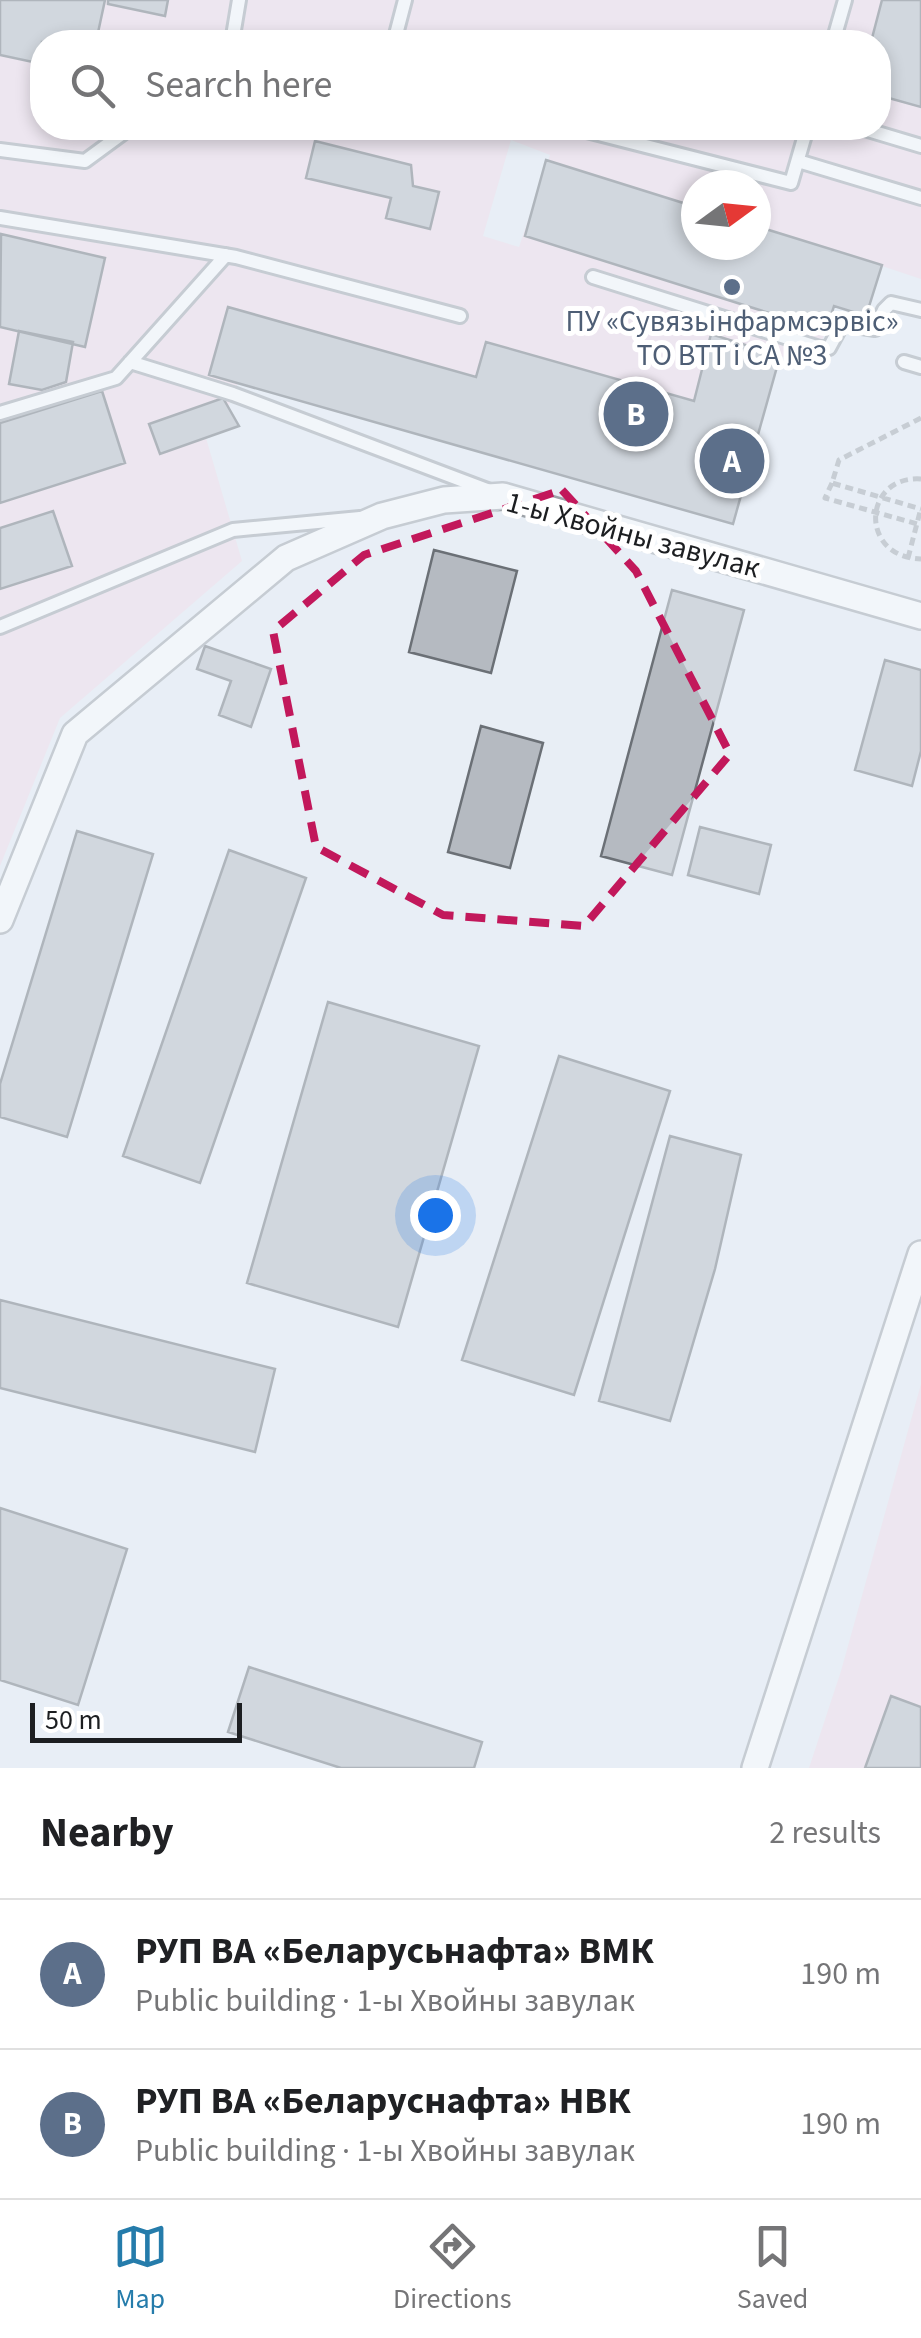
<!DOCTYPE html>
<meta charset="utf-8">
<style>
:root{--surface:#fff;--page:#f6f6f6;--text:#202124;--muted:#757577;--line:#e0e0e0;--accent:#257cab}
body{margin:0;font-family:"Source Sans 3",sans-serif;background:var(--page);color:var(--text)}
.compass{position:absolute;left:681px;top:170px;width:90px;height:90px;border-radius:50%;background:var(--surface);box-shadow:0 5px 15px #0003;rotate:75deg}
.scale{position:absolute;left:30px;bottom:25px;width:212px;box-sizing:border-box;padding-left:10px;border:5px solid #1c1e21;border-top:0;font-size:28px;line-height:35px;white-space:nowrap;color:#1c1e21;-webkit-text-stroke:8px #fff;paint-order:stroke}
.you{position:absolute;left:435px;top:1215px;width:35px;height:35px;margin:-25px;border:8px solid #fff;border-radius:50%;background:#1a73e8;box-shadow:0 0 0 15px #1a73e833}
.badge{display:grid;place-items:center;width:65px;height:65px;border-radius:50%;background:var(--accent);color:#fff;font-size:32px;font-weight:700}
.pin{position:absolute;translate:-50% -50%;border:5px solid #fff;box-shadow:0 2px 10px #0006}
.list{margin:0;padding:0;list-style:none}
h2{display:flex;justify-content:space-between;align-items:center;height:130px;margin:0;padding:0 40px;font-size:42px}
h2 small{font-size:32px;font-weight:400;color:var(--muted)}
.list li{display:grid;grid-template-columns:65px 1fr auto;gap:30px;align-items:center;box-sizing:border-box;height:150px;padding:0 40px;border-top:2px solid var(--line)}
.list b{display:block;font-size:38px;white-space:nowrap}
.list p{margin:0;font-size:32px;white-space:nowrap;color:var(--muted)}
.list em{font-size:32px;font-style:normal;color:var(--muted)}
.icon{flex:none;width:55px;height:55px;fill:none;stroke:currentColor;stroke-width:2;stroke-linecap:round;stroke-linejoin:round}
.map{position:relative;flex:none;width:921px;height:1768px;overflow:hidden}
.search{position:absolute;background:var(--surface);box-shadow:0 5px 15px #0003;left:30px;right:30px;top:30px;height:110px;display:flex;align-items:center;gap:25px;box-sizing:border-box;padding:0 35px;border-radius:40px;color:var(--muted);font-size:38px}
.sheet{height:430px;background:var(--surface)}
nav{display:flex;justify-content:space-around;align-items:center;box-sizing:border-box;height:140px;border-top:2px solid var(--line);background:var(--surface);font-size:28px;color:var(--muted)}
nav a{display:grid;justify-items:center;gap:5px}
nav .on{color:var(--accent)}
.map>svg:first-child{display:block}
</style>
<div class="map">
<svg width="921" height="1768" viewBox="0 0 921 1768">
<rect width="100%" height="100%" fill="#e8eef5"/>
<path fill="#f3dce8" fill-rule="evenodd" d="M 0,0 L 921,0 L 921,279 L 882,266 L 866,316 L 833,306 L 814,367 L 780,356 L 733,524 L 238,383 L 227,410 L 239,426 L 206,438 L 242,561 L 60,718 L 0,866 ZM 42,42 L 878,42 L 878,128 L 42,128 ZM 511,140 L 550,155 L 519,247 L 483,236 ZM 696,185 L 756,185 L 756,245 L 696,245 Z
M 921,1384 L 921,1768 L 809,1768 L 841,1671 Z"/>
<path fill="#b5bac1" stroke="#6b7076" stroke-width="2.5" d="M 0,0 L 105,0 L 96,42 L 42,42 L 42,64 L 0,55 Z
M 108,0 L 168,0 L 165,16 L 108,4 Z
M 882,0 L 921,0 L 921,107 L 878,95 L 878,42 L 871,42 Z
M 315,141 L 411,165 L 413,186 L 439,192 L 430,229 L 386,218 L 391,198 L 306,178 Z
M 546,160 L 696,207 L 696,245 L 756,245 L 756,226 L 882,265 L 866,316 L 834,306 L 826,331 L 525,236 Z
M 1,234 L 105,258 L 85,347 L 0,327 Z
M 228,307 L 476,377 L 486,342 L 694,401 L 711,334 L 780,356 L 733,524 L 209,375 Z
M 19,331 L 73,342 L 66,382 L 42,390 L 9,384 Z
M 102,391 L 125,463 L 0,503 L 0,423 Z
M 223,398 L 239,426 L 160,454 L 149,424 Z
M 53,511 L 72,566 L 0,589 L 0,528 Z
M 434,550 L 517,571 L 491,673 L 409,652 Z
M 672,590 L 744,610 L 672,875 L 601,856 Z
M 205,646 L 271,669 L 251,727 L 219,715 L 231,681 L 197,669 Z
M 885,660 L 921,670 L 921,751 L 912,786 L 855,770 Z
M 481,726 L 543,743 L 510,868 L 448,852 Z
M 700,827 L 771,845 L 759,894 L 688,875 Z
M 77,831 L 153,854 L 67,1137 L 0,1117 L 0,1084 Z
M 229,850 L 306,878 L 200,1183 L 123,1156 Z
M 328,1002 L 479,1046 L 398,1327 L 247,1283 Z
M 559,1056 L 670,1091 L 574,1395 L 462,1360 Z
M 670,1136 L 741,1155 L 715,1269 L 670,1421 L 599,1401 Z
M 0,1300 L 275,1369 L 255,1452 L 0,1388 Z
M 0,1508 L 127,1549 L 78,1705 L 0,1680 Z
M 249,1667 L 482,1742 L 474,1768 L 341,1768 L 228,1732 Z
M 891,1696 L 921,1707 L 921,1768 L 865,1768 Z"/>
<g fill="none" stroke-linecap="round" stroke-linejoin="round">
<defs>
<path id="service" d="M 232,42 L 239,0
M 394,42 L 405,0
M 833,42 L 845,0
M 575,128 L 791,183 L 807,128
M 861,128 L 921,146
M 0,150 L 85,161 L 130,128
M 798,161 L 921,198
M 0,218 L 236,257 L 460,316
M 593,277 L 820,348 L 829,348 L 842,324 L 875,329 L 884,310 L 891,303 L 921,310
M 130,362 L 233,394 L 490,491
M 904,362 L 921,367
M 0,413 L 116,378 L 226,255
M 0,627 L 233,530 L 360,518"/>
<path id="minor" d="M 0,920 L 75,734 L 286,558 L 382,516 L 444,500 L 503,496 L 921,616
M 755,1768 L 921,1254"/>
</defs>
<use href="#service" stroke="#9da2a8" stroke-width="18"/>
<use href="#minor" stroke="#9da2a8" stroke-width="30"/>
<path stroke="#a0a5aa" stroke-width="5" stroke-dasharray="8 5" stroke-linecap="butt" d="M 921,418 L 839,460 L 832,483 L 921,509
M 921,479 C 863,475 858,557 921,559
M 832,483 L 825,498 L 921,525
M 908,558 L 921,508"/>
<use href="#service" stroke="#fff" stroke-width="12"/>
<use href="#minor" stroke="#fff" stroke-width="25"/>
</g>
<path d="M0 0H921V1768H0ZM 562,490 L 636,571 L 730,754 L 584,926 L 443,915 L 316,847 L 273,631 L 364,555 Z" fill="#e8eef5" fill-opacity=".55" fill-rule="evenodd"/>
<path fill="none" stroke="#c2185b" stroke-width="8" stroke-dasharray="20 12" stroke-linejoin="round" d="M 562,490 L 636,571 L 730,754 L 584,926 L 443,915 L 316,847 L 273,631 L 364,555 Z"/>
<circle fill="#5c6f8a" stroke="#fff" stroke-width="4" cx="732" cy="287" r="10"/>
<g text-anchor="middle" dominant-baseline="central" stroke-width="10" stroke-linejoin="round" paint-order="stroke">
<g font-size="30" fill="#4e5e75" stroke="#fff">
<text x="732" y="321">ПУ «Сувязьінфармсэрвіс»<tspan x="732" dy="34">ТО ВТТ і СА №3</tspan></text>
</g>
<g font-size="30" fill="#1c1e21" stroke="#fff">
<text transform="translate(633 535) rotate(15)">1-ы Хвойны завулак</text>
</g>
</g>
</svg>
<svg class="compass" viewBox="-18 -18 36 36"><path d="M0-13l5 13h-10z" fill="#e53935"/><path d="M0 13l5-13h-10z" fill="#757577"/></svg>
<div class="scale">50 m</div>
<div class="you"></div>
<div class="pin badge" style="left:732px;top:461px;background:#5c6f8a">A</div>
<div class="pin badge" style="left:636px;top:414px;background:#5c6f8a">B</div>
<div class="search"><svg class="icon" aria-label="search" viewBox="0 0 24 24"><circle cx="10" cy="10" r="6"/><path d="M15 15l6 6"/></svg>Search here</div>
</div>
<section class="sheet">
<h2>Nearby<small>2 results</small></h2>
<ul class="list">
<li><span class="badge" style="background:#5c6f8a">A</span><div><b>РУП ВА «Беларусьнафта» ВМК</b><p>Public building · 1-ы Хвойны завулак</p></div><em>190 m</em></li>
<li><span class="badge" style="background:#5c6f8a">B</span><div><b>РУП ВА «Беларуснафта» НВК</b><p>Public building · 1-ы Хвойны завулак</p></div><em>190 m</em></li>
</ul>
</section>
<nav>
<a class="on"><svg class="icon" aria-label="map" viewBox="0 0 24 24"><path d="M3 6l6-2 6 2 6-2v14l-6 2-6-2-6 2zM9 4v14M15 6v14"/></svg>Map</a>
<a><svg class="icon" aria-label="directions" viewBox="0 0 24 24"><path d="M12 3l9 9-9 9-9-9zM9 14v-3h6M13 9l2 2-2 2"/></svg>Directions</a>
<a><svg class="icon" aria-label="saved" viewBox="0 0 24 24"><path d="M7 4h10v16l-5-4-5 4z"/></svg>Saved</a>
</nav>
